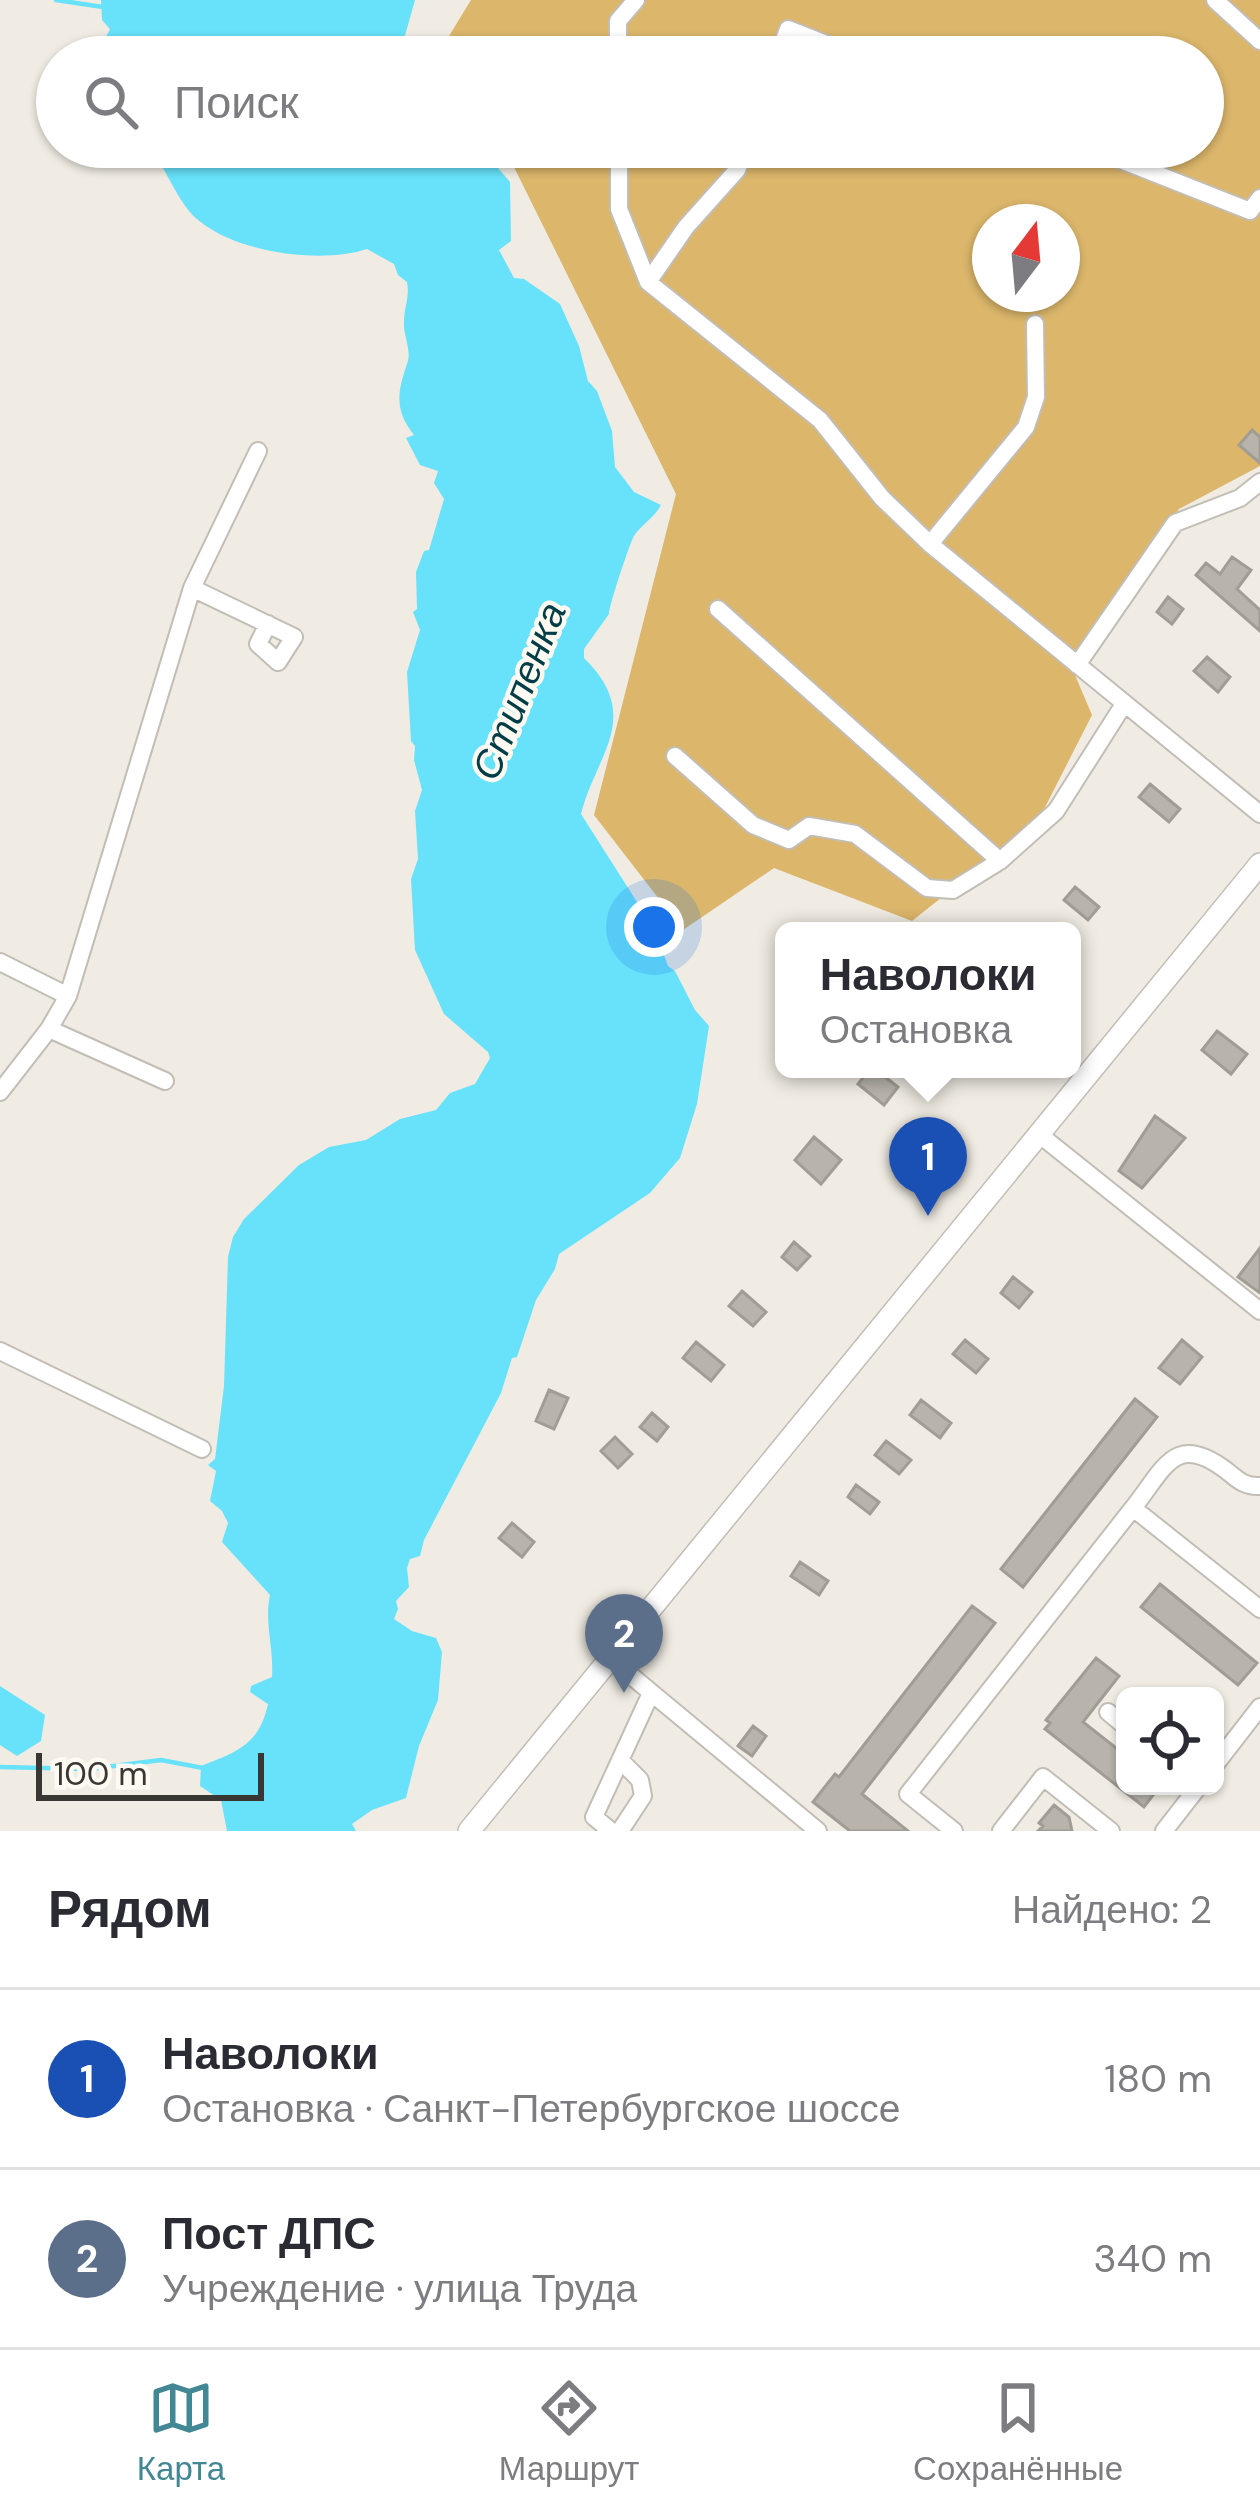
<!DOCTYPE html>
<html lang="ru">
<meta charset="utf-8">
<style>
:root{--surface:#fff;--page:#f7f7f7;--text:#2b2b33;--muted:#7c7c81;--line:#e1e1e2;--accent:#428794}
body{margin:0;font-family:"DM Sans",sans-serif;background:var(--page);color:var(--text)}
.controls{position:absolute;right:36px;bottom:36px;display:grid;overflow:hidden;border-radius:18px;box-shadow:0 3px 9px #0004}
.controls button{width:108px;height:108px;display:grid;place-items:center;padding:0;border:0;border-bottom:3px solid var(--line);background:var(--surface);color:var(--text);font:60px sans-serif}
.compass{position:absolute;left:972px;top:204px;width:108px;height:108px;border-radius:50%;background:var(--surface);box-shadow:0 3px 9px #0004;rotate:16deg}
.scale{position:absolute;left:36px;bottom:30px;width:228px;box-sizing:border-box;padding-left:12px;border:6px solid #393734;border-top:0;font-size:33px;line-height:42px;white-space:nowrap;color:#393734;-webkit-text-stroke:9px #fef9f1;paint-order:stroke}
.you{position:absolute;left:654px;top:927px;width:42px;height:42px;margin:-30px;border:9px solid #fff;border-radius:50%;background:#1a73e8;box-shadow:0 0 0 18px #1a73e833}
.badge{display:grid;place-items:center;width:78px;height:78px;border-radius:50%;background:var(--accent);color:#fff;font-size:39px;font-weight:700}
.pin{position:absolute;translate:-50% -99px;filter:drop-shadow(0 3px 6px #0008)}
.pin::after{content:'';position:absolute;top:63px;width:42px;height:36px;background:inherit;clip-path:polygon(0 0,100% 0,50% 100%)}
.popup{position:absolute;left:775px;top:922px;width:306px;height:156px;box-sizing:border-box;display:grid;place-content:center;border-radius:18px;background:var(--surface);filter:drop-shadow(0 3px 9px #0005);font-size:39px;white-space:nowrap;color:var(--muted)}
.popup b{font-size:45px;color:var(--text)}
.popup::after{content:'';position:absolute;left:50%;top:100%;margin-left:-24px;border:24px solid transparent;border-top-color:var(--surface)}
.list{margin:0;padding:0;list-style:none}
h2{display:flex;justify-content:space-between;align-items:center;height:156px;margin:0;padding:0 48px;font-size:51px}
h2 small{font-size:39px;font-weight:400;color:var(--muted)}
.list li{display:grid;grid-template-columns:78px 1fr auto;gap:36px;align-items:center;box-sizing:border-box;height:180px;padding:0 48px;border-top:3px solid var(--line)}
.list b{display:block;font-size:45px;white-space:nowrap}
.list p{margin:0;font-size:39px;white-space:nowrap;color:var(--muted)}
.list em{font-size:39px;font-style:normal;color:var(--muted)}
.icon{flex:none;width:66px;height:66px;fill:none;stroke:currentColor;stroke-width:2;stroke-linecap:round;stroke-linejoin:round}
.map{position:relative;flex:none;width:1260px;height:1831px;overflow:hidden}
.search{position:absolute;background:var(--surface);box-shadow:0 3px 9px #0004;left:36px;right:36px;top:36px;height:132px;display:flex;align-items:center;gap:30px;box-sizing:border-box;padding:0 42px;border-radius:66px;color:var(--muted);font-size:45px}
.sheet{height:516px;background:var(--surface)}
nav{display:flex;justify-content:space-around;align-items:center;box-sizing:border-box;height:168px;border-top:3px solid var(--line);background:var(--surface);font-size:33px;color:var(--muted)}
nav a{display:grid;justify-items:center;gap:6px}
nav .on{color:var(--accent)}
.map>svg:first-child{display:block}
</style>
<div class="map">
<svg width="1260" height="1831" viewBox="0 0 1260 1831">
<rect width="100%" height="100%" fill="#f0ece3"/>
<path fill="#dbb66b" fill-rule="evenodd" d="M 471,0 L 1260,0 L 1260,466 L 1179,509 L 1072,668 L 1092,715 L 1038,821 L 912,921 L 774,868 L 683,930 L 594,815 L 676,494 L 504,147 L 1203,147 L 1203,57 L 459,57 L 449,36 ZM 990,222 L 1062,222 L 1062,294 L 990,294 Z"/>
<path fill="#67e2fa" d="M 101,0 L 415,0 L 399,57 L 102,57 L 101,47 L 110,29 L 102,20 Z
M 148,147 L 480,147 L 510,182 L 511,241 L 499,250 L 514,278 L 524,279 L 560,304 L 579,346 L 588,381 L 597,391 L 612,431 L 615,467 L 634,492 L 661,505 C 654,518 642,524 634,536 C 629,545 609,606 609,614 L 584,649 L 584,658 C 644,717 596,754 581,814 L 637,902 L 672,928 L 664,955 L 668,966 L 675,971 L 695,1010 L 709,1026 L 697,1104 L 680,1158 L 650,1193 L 559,1254 L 555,1269 L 536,1300 L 517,1357 L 512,1358 L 501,1393 L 424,1540 L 420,1556 L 410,1559 L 407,1568 L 409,1587 L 396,1601 L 398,1609 L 394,1619 L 412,1631 L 436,1638 L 442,1652 L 438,1700 L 419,1746 L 406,1798 L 372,1810 L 352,1824 L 356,1831 L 227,1831 L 221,1800 L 200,1786 L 201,1766 C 237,1752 259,1745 268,1704 L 250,1692 L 251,1686 L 272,1677 C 274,1648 264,1622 270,1595 L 222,1542 L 228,1523 L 222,1511 L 210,1501 L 216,1471 L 208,1465 L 215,1459 L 224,1386 L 228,1257 L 233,1237 L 244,1219 L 299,1165 L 329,1147 L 366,1140 L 400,1119 L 436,1110 L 450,1093 L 475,1084 L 490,1058 L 488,1052 L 444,1014 L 415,950 L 411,879 L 418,859 L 415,811 L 422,790 L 414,760 L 415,746 L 411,741 L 407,672 L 420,630 L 413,612 L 417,609 L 416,572 L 424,551 L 429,550 L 444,499 L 434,483 L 438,471 L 420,465 L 406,438 L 414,435 C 393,409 398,390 408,361 C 411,349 403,334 404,322 C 404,307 410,297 407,282 L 398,275 L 394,264 L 367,249 C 319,265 224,252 189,211 C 173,191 165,166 148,147 Z
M 0,1686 L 45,1715 L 41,1741 L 17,1756 L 0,1745 Z"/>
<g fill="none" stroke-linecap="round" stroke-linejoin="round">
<path stroke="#67e2fa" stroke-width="4.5" d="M 56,0 L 103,7
M 0,1767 L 90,1769 L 161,1760 L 203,1768"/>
</g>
<path fill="#b8b4ac" stroke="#a19d95" stroke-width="3" d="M 1252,430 L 1260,437 L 1260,463 L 1239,445 Z
M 1232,557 L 1251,570 L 1237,589 L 1260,610 L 1260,631 L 1196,575 L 1206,563 L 1220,574 Z
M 1168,597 L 1183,609 L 1172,624 L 1157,612 Z
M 1207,657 L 1230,677 L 1218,692 L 1194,671 Z
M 1150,784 L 1180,809 L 1169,822 L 1139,797 Z
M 1075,887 L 1099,907 L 1088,920 L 1064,900 Z
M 1217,1031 L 1247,1054 L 1231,1074 L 1202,1050 Z
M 870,1069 L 875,1069 L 898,1087 L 884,1105 L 858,1084 Z
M 909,1069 L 948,1069 L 932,1088 Z
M 1155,1116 L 1185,1138 L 1142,1188 L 1119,1171 Z
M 814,1137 L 841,1160 L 821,1184 L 795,1160 Z
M 794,1242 L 810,1256 L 797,1270 L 782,1257 Z
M 1260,1248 L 1260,1293 L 1238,1277 Z
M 1013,1277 L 1032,1292 L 1019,1308 L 1001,1293 Z
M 742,1291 L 766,1312 L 753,1326 L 729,1306 Z
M 965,1340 L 988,1359 L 976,1373 L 953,1354 Z
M 1182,1340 L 1202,1357 L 1180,1384 L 1159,1368 Z
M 696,1342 L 724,1365 L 711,1381 L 683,1358 Z
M 549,1390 L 568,1398 L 554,1429 L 536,1421 Z
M 1135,1399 L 1157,1417 L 1023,1587 L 1001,1569 Z
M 921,1400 L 951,1423 L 940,1438 L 910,1415 Z
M 652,1413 L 668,1427 L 657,1441 L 640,1427 Z
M 615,1437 L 632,1454 L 618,1468 L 601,1451 Z
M 886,1441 L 911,1460 L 899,1474 L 875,1455 Z
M 856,1485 L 879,1502 L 870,1514 L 848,1497 Z
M 512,1523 L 534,1542 L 522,1557 L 499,1538 Z
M 800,1562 L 828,1581 L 819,1595 L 791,1576 Z
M 1160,1584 L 1257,1663 L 1238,1685 L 1141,1607 Z
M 972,1606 L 995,1623 L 862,1794 L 908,1831 L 850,1831 L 813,1802 L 835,1774 L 839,1777 Z
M 1096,1658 L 1119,1676 L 1083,1722 L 1125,1755 L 1125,1786 L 1160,1786 L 1144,1807 L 1045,1729 L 1050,1723 L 1046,1720 Z
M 753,1726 L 766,1736 L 752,1756 L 738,1746 Z
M 1054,1805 L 1069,1817 L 1072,1831 L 1038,1831 L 1043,1826 L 1039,1823 Z"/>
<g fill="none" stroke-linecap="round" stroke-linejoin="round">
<defs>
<path id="minor" d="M 1215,0 L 1260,41
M 618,57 L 618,21 L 636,0
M 778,57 L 788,29 L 859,57
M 619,147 L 619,209 L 648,282 L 820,420 L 882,498 L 930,544 L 1260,814
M 1088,147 L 1250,211 L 1260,198
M 648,282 L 686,227 L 737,170 L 746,147
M 930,544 L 1026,427 L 1036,397 L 1035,324
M 192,588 L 294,637 L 278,662 L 258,644 L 268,624
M 718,609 L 1000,861
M 1077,665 L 1175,523 L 1240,498 L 1260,482
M 675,756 L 753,825 L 789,840 L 809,826 L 855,834 L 927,888 L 953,890 L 1000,861 L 1056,811 L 1124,704
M 0,962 L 68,996
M 49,1029 L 165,1081
M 0,1092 L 49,1029 L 68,996 L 192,588 L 258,451
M 1040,1135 L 1260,1311
M 0,1351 L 202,1449
M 1133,1508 C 1165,1468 1175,1431 1227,1471 C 1238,1480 1245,1487 1260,1486
M 611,1659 L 818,1831
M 1108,1712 L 1125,1726
M 1215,1765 L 1260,1707
M 611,1831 L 594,1817 L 651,1693
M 620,1831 L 643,1796 L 640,1780 L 620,1760
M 954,1831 L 908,1794 L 1133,1508 L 1260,1609
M 1001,1831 L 1043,1777 L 1111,1831
M 1164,1831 L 1199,1786"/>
<path id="major" d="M 469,1831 L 1260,864"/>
</defs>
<use href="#minor" stroke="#c2bdb5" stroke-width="20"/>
<use href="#major" stroke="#c2bdb5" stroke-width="24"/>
<use href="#minor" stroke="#fff" stroke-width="16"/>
<use href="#major" stroke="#fff" stroke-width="21"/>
</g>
<g text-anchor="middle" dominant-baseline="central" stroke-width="9" stroke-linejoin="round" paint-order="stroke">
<g font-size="39" font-style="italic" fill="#003d47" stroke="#fef9f1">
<text transform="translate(519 691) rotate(-68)">Стипенка</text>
</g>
</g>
</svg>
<div class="controls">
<button><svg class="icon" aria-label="locate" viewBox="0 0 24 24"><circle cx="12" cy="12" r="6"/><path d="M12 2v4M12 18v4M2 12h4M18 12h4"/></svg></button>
</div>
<svg class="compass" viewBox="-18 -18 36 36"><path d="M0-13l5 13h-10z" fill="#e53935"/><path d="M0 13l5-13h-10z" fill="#7c7c81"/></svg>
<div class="scale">100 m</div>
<div class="you"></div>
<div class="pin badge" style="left:928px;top:1216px;background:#1a4fb4">1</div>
<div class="popup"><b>Наволоки</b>Остановка</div>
<div class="pin badge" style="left:624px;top:1693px;background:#5c6f8a">2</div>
<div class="search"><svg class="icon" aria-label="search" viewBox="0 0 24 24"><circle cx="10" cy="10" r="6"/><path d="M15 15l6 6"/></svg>Поиск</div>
</div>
<section class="sheet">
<h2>Рядом<small>Найдено: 2</small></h2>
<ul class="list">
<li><span class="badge" style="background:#1a4fb4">1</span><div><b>Наволоки</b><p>Остановка · Санкт-Петербургское шоссе</p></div><em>180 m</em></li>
<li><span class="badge" style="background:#5c6f8a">2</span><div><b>Пост ДПС</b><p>Учреждение · улица Труда</p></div><em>340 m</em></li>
</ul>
</section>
<nav>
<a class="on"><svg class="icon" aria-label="map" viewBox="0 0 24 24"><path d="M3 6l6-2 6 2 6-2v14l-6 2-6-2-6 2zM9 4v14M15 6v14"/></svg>Карта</a>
<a><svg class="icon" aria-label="directions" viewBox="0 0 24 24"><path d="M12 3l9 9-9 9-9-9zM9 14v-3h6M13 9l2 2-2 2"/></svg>Маршрут</a>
<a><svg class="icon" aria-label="saved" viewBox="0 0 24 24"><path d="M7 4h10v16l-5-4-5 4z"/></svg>Сохранённые</a>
</nav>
